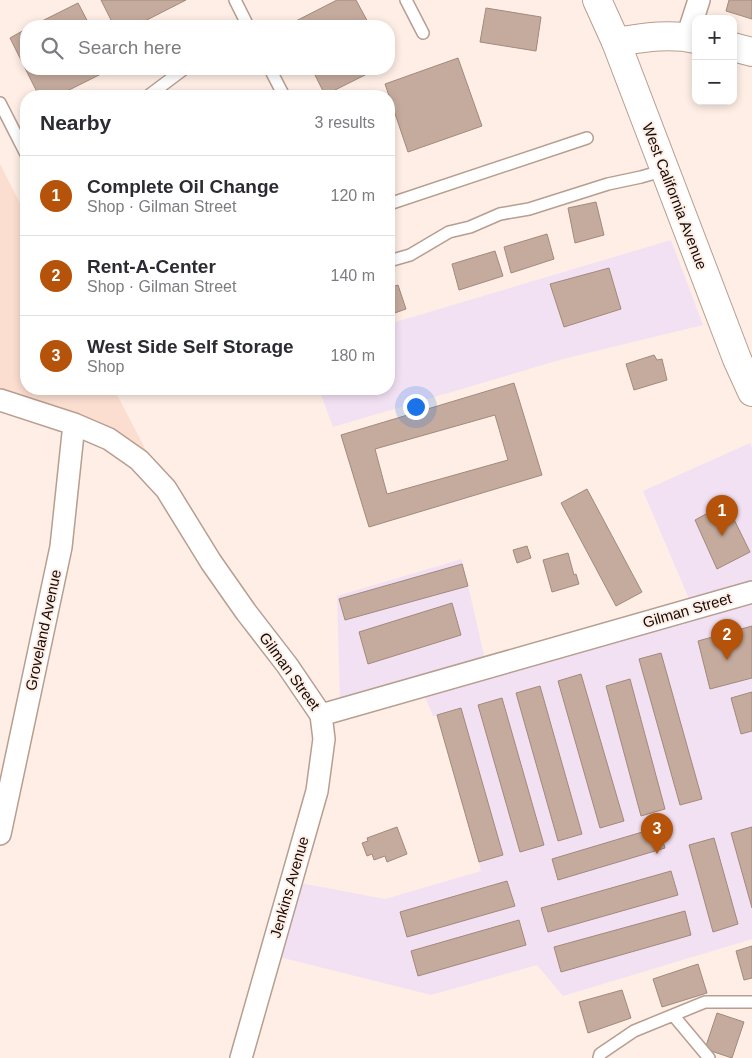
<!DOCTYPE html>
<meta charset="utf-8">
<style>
:root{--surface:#fff;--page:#f2f2f3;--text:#2b2b33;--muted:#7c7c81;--line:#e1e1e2;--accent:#b45309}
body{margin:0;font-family:Arial,sans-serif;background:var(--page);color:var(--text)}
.controls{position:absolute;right:15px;top:15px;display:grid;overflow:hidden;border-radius:10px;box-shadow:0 2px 8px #0003}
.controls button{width:45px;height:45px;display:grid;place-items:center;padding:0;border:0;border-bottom:1px solid var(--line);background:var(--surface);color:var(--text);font:25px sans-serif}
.you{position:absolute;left:415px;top:406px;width:18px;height:18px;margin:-12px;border:4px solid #fff;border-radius:50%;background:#1a73e8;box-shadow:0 0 0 8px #1a73e833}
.badge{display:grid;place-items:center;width:32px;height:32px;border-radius:50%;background:var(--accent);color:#fff;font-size:16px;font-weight:700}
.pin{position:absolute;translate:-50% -41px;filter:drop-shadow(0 1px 2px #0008)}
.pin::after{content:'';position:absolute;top:26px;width:18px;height:15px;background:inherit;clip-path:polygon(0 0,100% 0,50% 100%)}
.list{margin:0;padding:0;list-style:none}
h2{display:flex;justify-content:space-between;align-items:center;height:65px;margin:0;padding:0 20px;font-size:21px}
h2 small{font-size:16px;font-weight:400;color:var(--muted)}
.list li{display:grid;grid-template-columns:32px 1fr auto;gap:15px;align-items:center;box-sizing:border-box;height:80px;padding:0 20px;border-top:1px solid var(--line)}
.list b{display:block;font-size:19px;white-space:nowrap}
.list p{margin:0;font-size:16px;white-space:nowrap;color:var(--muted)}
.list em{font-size:16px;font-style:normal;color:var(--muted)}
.icon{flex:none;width:28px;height:28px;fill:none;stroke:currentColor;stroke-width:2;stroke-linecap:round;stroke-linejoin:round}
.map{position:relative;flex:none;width:752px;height:1058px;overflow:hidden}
.search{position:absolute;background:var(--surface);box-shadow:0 2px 8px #0003;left:20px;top:20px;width:375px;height:55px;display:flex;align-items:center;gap:12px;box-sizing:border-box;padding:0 18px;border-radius:20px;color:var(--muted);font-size:19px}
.panel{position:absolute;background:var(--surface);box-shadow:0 2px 8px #0003;left:20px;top:90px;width:375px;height:305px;border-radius:20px}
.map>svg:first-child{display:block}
</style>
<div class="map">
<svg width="752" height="1058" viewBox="0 0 752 1058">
<rect width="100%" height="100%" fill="#feeee5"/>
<path fill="#f2e1f3" d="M 671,240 L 703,325 L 563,359 L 333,427 L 319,389 L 389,389 L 389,324 Z
M 750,443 L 752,448 L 752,939 L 563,996 L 537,965 L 431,995 L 279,957 L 300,883 L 385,899 L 481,871 L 438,715 L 433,716 L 417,679 L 340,700 L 337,596 L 462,559 L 489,677 L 690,601 L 643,491 Z"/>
<path fill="#fbded0" d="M 0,164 L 26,215 L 26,389 L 114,389 L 150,458 L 0,393 Z"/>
<path fill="#c5ab9d" stroke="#a2897b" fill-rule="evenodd" d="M 101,0 L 186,0 L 135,26 L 114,26 Z
M 337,0 L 356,0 L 370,26 L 290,26 L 290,24 Z
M 729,0 L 752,0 L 752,19 L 726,11 Z
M 78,3 L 90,26 L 32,26 Z
M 486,8 L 541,17 L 536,51 L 480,42 Z
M 26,29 L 26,69 L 111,69 L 57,96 L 39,96 L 10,38 Z
M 458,58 L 482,126 L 408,152 L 385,84 Z
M 312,69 L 377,69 L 325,95 Z
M 596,202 L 604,235 L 575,243 L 568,208 Z
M 547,234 L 554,259 L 511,273 L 504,247 Z
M 495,251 L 503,276 L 459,290 L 452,264 Z
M 609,268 L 621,309 L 564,327 L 550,284 Z
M 398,285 L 406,309 L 389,315 L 389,288 Z
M 654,355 L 657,360 L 662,359 L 667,380 L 634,390 L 626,364 Z
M 514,383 L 542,475 L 369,527 L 341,435 ZM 495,415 L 508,460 L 387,494 L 375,449 Z
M 587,489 L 642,592 L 616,606 L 561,503 Z
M 726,503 L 750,552 L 717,569 L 695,520 Z
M 527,546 L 531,558 L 517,563 L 513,550 Z
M 568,553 L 574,575 L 576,574 L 579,584 L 552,592 L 543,560 Z
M 462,564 L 468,586 L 345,620 L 339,599 Z
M 452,603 L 461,635 L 368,664 L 359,632 Z
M 752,626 L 752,678 L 710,689 L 698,641 Z
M 661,653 L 702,799 L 680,805 L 639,659 Z
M 581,674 L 624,821 L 600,828 L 558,681 Z
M 630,679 L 665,809 L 641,816 L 606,686 Z
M 540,686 L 582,834 L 558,841 L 516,693 Z
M 752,692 L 752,731 L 741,734 L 731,698 Z
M 502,698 L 544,845 L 520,852 L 478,705 Z
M 461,708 L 503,855 L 479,862 L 437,715 Z
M 397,827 L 407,854 L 387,862 L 385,856 L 374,860 L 372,854 L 367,856 L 362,843 L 368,841 L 367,838 Z
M 659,827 L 665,848 L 558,880 L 552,859 Z
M 752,827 L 752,908 L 731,833 Z
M 714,838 L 738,924 L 713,932 L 689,845 Z
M 671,871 L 678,895 L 548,932 L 541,908 Z
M 507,881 L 515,906 L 407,937 L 400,912 Z
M 685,911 L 691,935 L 561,972 L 554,947 Z
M 519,920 L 526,945 L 418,976 L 411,951 Z
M 752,946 L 752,978 L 744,980 L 736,951 Z
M 698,964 L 707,993 L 662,1007 L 653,979 Z
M 622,990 L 631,1018 L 588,1033 L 579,1002 Z
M 717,1013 L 744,1022 L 732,1058 L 705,1049 Z"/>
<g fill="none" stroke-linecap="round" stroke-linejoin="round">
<defs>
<path id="lane" d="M 235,0 L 248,26
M 406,0 L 423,33
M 270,69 L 284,96
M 148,96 L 184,69
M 0,103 L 26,154
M 389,204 L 587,138
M 389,261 L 410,255 L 449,232 L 470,227 L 500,214 L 529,209 L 608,184 L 641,177 L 665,170
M 673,1015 L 709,1058
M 599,1058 L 600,1054 L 634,1031 L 705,1002 L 752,1002"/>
<path id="street" d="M 687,37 L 699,0
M 0,400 L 74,424 L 109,439 L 139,460 L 166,489 L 211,562 L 246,612 L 287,665 L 321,715 L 752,592
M 0,834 L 61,547 L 74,424
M 241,1058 L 317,791 L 324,739 L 321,715"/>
<path id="secondary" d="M 616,42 C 642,38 669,33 696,39
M 733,47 L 752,52"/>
<path id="primary" d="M 597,0 L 616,42 L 737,359 L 752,392"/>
</defs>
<use href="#lane" stroke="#b79e90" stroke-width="14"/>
<use href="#street" stroke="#b79e90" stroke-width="24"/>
<use href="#secondary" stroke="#b79e90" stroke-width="30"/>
<use href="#primary" stroke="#b79e90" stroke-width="30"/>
<use href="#lane" stroke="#fff" stroke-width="11"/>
<use href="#street" stroke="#fff" stroke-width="21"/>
<use href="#secondary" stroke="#fff" stroke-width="28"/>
<use href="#primary" stroke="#fff" stroke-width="28"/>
</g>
<g text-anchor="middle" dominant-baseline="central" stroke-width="4" stroke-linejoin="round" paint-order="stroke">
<g font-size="15" fill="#140b07" stroke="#feeee5">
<text transform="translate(675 196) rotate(69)">West California Avenue</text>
<text transform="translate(687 610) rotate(-16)">Gilman Street</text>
<text transform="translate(43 630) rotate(-78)">Groveland Avenue</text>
<text transform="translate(290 671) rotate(54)">Gilman Street</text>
<text transform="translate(289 887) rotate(-74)">Jenkins Avenue</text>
</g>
</g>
</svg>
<div class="controls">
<button>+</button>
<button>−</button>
</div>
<div class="you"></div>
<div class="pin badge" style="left:722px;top:536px">1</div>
<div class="pin badge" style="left:727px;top:660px">2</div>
<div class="pin badge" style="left:657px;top:854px">3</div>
<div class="search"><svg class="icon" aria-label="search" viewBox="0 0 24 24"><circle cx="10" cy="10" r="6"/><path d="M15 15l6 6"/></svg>Search here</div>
<section class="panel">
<h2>Nearby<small>3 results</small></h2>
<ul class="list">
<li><span class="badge">1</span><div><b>Complete Oil Change</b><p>Shop · Gilman Street</p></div><em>120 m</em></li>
<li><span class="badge">2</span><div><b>Rent-A-Center</b><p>Shop · Gilman Street</p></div><em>140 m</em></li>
<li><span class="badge">3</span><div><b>West Side Self Storage</b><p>Shop</p></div><em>180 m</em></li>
</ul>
</section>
</div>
